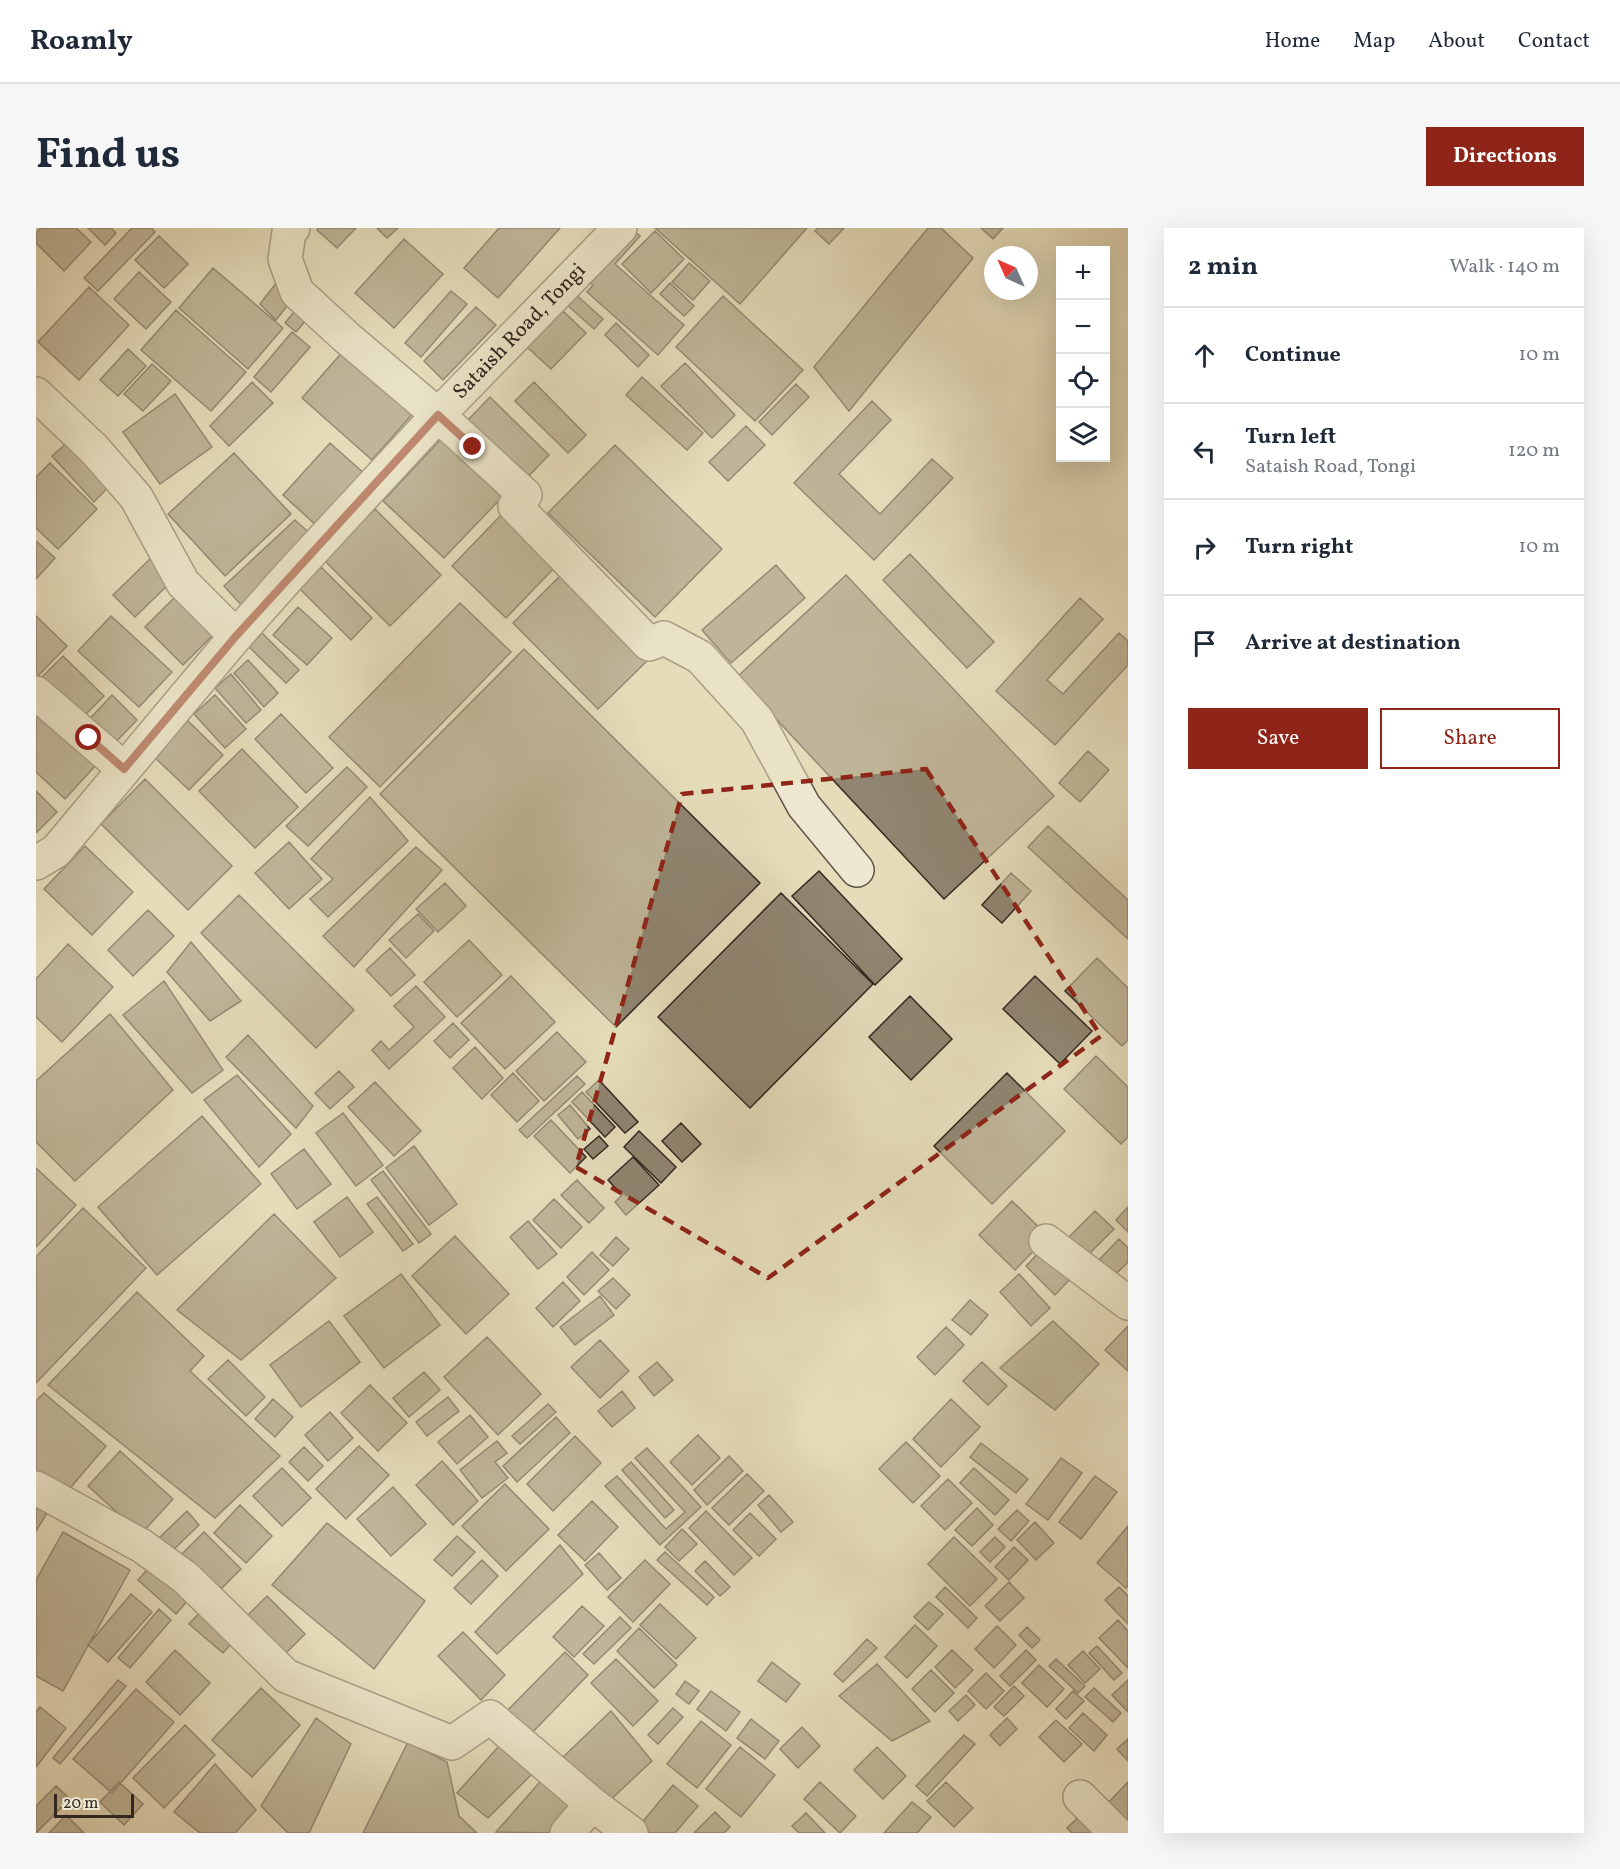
<!DOCTYPE html>
<meta charset="utf-8">
<style>
:root{--surface:#fff;--page:#f6f6f7;--text:#1f2937;--muted:#747a83;--line:#e0e1e3;--accent:#8f2418}
body{margin:0;font-family:Vollkorn,serif;background:var(--page);color:var(--text)}
.controls{position:absolute;right:18px;top:18px;display:grid;overflow:hidden;border-radius:0px;box-shadow:0 6px 24px #0002}
.controls button{width:54px;height:54px;display:grid;place-items:center;padding:0;border:0;border-bottom:2px solid var(--line);background:var(--surface);color:var(--text);font:30px sans-serif}
.compass{position:absolute;left:948px;top:18px;width:54px;height:54px;border-radius:50%;background:var(--surface);box-shadow:0 6px 24px #0002;rotate:315deg}
.scale{position:absolute;left:18px;bottom:15px;width:80px;box-sizing:border-box;padding-left:6px;border:3px solid #332720;border-top:0;font-size:16px;line-height:21px;white-space:nowrap;color:#332720;-webkit-text-stroke:4px #eee8d2;paint-order:stroke}
.stop{position:absolute;width:18px;height:18px;margin:-14px;border:4px solid #8f2418;border-radius:50%;background:#fff}
.stop.end{background:#8f2418;border-color:#fff;box-shadow:0 2px 6px #0008}
.list{margin:0;padding:0;list-style:none}
h2{display:flex;justify-content:space-between;align-items:center;height:78px;margin:0;padding:0 24px;font-size:26px}
h2 small{font-size:20px;font-weight:400;color:var(--muted)}
.list li{display:grid;grid-template-columns:39px 1fr auto;gap:18px;align-items:center;box-sizing:border-box;height:96px;padding:0 24px;border-top:2px solid var(--line)}
.list b{display:block;font-size:22px;white-space:nowrap}
.list p{margin:0;font-size:20px;white-space:nowrap;color:var(--muted)}
.list em{font-size:20px;font-style:normal;color:var(--muted)}
.actions{display:flex;gap:12px;padding:18px 24px}
.actions a{flex:1;padding:14px 0;border:2px solid var(--accent);border-radius:0px;text-align:center;font-size:21px;color:var(--accent)}
.actions .main{background:var(--accent);color:#fff}
.icon{flex:none;width:33px;height:33px;fill:none;stroke:currentColor;stroke-width:2;stroke-linecap:round;stroke-linejoin:round}
.map{position:relative;flex:none;width:1092px;height:1605px;overflow:hidden;border-radius:0px}
header{display:flex;align-items:center;gap:36px;box-sizing:border-box;height:84px;padding:0 30px;background:var(--surface);border-bottom:2px solid var(--line)}
header strong{font-size:28px}
nav{display:flex;gap:33px;margin-inline-start:auto;font-size:21px}
.intro{display:flex;align-items:center;justify-content:space-between;box-sizing:border-box;height:144px;padding:0 36px}
h1{margin:0;font-size:42px}
.button{padding:15px 27px;border-radius:0px;background:var(--accent);color:#fff;font-size:21px;font-weight:700}
main{display:flex;gap:36px;padding:0 36px}
aside{flex:1;background:var(--surface);border-radius:0px;box-shadow:0 6px 24px #0002}
.map>svg:first-child{display:block}
</style>
<header>
<strong>Roamly</strong>
<nav><a>Home</a><a>Map</a><a>About</a><a>Contact</a></nav>
</header>
<div class="intro"><h1>Find us</h1><a class="button">Directions</a></div>
<main>
<div class="map">
<svg width="1092" height="1605" viewBox="0 0 1092 1605">
<rect width="100%" height="100%" fill="#e5dcba"/>
<filter id="stains"><feTurbulence type="fractalNoise" baseFrequency=".00333" numOctaves="4"/><feColorMatrix values="0 0 0 0 .2 0 0 0 0 .09 0 0 0 0 .02 0 0 0 .5 -.17"/></filter>
<radialGradient id="worn" r=".72"><stop offset=".6" stop-color="#630" stop-opacity="0"/><stop offset="1" stop-color="#630" stop-opacity=".3"/></radialGradient>
<path fill="#908570" stroke="#332720" stroke-width="1.5" d="M 5,0 L 40,0 L 55,14 L 28,43 L 0,15 L 0,5 Z
M 52,0 L 75,0 L 80,5 L 69,17 Z
M 96,0 L 115,0 L 119,4 L 62,63 L 48,50 Z
M 282,0 L 320,0 L 301,20 L 281,2 Z
M 341,0 L 362,0 L 351,10 Z
M 463,0 L 524,0 L 462,70 L 428,40 Z
M 619,0 L 771,0 L 704,76 Z
M 782,0 L 808,0 L 793,16 L 779,3 Z
M 892,0 L 905,0 L 937,30 L 813,183 L 778,139 Z
M 945,0 L 967,0 L 957,11 Z
M 597,2 L 604,8 L 579,36 L 648,97 L 622,127 L 551,64 L 557,57 L 552,53 Z
M 619,3 L 648,31 L 615,65 L 586,36 Z
M 123,8 L 152,36 L 128,60 L 99,32 Z
M 368,11 L 407,46 L 358,100 L 319,65 Z
M 653,35 L 674,53 L 657,72 L 636,54 Z
M 177,40 L 247,100 L 212,141 L 143,80 Z
M 103,44 L 135,74 L 110,101 L 78,71 Z
M 248,45 L 259,68 L 240,92 L 224,76 Z
M 634,55 L 658,78 L 648,88 L 624,66 Z
M 53,59 L 93,97 L 43,152 L 2,114 Z
M 415,63 L 431,76 L 385,129 L 369,115 Z
M 538,65 L 567,91 L 558,101 L 529,75 Z
M 687,68 L 767,142 L 719,193 L 640,119 Z
M 266,74 L 277,84 L 260,104 L 249,95 Z
M 440,79 L 460,97 L 407,152 L 388,133 Z
M 140,82 L 210,144 L 175,183 L 105,122 Z
M 527,83 L 550,105 L 515,141 L 491,119 Z
M 580,95 L 613,127 L 602,139 L 569,107 Z
M 256,104 L 274,119 L 235,164 L 218,149 Z
M 324,104 L 394,166 L 336,232 L 266,170 Z
M 92,121 L 110,138 L 82,168 L 64,152 Z
M 649,135 L 699,187 L 676,210 L 625,158 Z
M 116,136 L 135,153 L 107,183 L 88,166 Z
M 606,149 L 667,205 L 651,222 L 590,167 Z
M 216,154 L 237,175 L 193,218 L 174,198 Z
M 498,154 L 550,207 L 532,225 L 479,173 Z
M 760,156 L 773,169 L 736,207 L 723,194 Z
M 139,166 L 176,219 L 124,256 L 87,204 Z
M 454,169 L 513,227 L 489,252 L 429,195 Z
M 836,173 L 855,192 L 803,246 L 844,286 L 896,231 L 917,250 L 838,332 L 758,255 Z
M 51,197 L 91,240 L 58,274 L 16,228 Z
M 710,198 L 729,217 L 692,253 L 673,234 Z
M 408,208 L 469,266 L 408,330 L 347,273 Z
M 294,215 L 330,247 L 283,300 L 247,267 Z
M 579,217 L 686,321 L 619,389 L 512,285 Z
M 198,225 L 255,286 L 189,348 L 132,286 Z
M 14,235 L 61,281 L 22,321 L 0,300 L 0,249 Z
M 339,281 L 405,347 L 354,398 L 288,332 Z
M 468,284 L 522,336 L 470,390 L 416,338 Z
M 259,292 L 278,309 L 207,379 L 188,358 Z
M 0,313 L 19,330 L 0,351 Z
M 874,326 L 958,414 L 931,440 L 847,352 Z
M 115,330 L 137,352 L 99,389 L 77,367 Z
M 740,337 L 769,370 L 695,435 L 666,402 Z
M 285,339 L 336,390 L 315,412 L 263,360 Z
M 527,345 L 613,431 L 562,481 L 477,395 Z
M 810,347 L 1018,568 L 908,671 L 701,449 Z
M 145,363 L 183,401 L 147,437 L 109,399 Z
M 1044,370 L 1067,391 L 1011,452 L 1027,466 L 1083,405 L 1092,413 L 1092,437 L 1019,517 L 960,463 Z
M 424,375 L 475,424 L 344,559 L 293,509 Z
M 262,379 L 296,410 L 271,437 L 237,407 Z
M 0,388 L 31,418 L 1,449 L 0,448 Z
M 75,388 L 136,444 L 103,479 L 42,423 Z
M 226,405 L 263,442 L 250,455 L 213,419 Z
M 488,421 L 724,655 L 580,799 L 344,566 Z
M 27,428 L 68,468 L 33,503 L 0,455 Z
M 212,432 L 242,465 L 228,479 L 198,445 Z
M 195,446 L 225,482 L 210,495 L 179,460 Z
M 76,467 L 101,492 L 71,523 L 46,499 Z
M 179,467 L 210,501 L 189,520 L 158,486 Z
M 0,484 L 59,538 L 29,571 L 0,544 Z
M 245,486 L 297,540 L 270,565 L 219,511 Z
M 149,490 L 187,527 L 153,562 L 114,525 Z
M 206,521 L 262,579 L 219,620 L 163,563 Z
M 1052,523 L 1073,542 L 1044,574 L 1023,555 Z
M 311,539 L 331,559 L 272,618 L 250,598 Z
M 109,551 L 196,638 L 152,682 L 65,596 Z
M 0,563 L 21,584 L 0,605 Z
M 334,569 L 372,613 L 292,689 L 274,671 L 297,651 L 275,631 Z
M 1012,598 L 1092,672 L 1092,711 L 992,619 Z
M 253,614 L 286,651 L 253,681 L 219,645 Z
M 49,618 L 97,664 L 56,707 L 8,661 Z
M 380,619 L 406,642 L 318,739 L 287,708 Z
M 783,643 L 866,731 L 839,757 L 756,668 Z
M 975,645 L 995,663 L 966,695 L 946,677 Z
M 409,655 L 430,678 L 402,704 L 380,681 Z
M 745,665 L 837,756 L 714,880 L 622,789 Z
M 203,667 L 318,782 L 280,820 L 165,705 Z
M 112,682 L 138,708 L 97,748 L 72,722 Z
M 382,686 L 398,703 L 370,730 L 353,712 Z
M 433,712 L 466,747 L 421,789 L 388,754 Z
M 155,714 L 205,773 L 174,793 L 131,744 Z
M 32,716 L 77,759 L 26,814 L 0,789 L 0,751 Z
M 354,720 L 379,747 L 355,768 L 330,742 Z
M 1061,730 L 1092,760 L 1092,812 L 1086,818 L 1029,763 Z
M 475,748 L 519,794 L 469,841 L 425,795 Z
M 999,748 L 1056,803 L 1024,836 L 967,781 Z
M 128,753 L 187,842 L 156,865 L 87,787 Z
M 380,758 L 409,789 L 353,841 L 336,822 L 345,813 L 353,822 L 378,799 L 358,778 Z
M 874,768 L 916,811 L 875,852 L 833,809 Z
M 74,786 L 137,862 L 39,953 L 0,914 L 0,853 Z
M 417,795 L 433,812 L 414,830 L 398,813 Z
M 521,804 L 550,834 L 508,873 L 480,843 Z
M 212,807 L 277,878 L 260,900 L 190,829 Z
M 439,819 L 467,850 L 446,871 L 417,840 Z
M 1060,828 L 1092,859 L 1092,909 L 1085,916 L 1028,861 Z
M 303,843 L 318,859 L 294,881 L 279,865 Z
M 477,845 L 503,873 L 481,894 L 455,867 Z
M 971,845 L 1029,903 L 956,976 L 898,918 Z
M 201,847 L 255,906 L 223,939 L 168,872 Z
M 541,848 L 549,856 L 491,910 L 483,902 Z
M 563,852 L 602,894 L 589,905 L 550,864 Z
M 339,854 L 385,903 L 358,928 L 312,879 Z
M 546,864 L 579,899 L 569,909 L 536,874 Z
M 534,877 L 554,901 L 542,911 L 522,887 Z
M 307,885 L 347,937 L 320,958 L 280,905 Z
M 166,888 L 225,956 L 121,1047 L 62,979 Z
M 515,892 L 550,929 L 534,945 L 498,908 Z
M 645,895 L 665,916 L 646,934 L 626,913 Z
M 603,903 L 640,939 L 625,955 L 588,919 Z
M 563,908 L 572,918 L 557,931 L 548,921 Z
M 378,918 L 421,976 L 393,997 L 350,940 Z
M 268,921 L 295,956 L 261,981 L 235,946 Z
M 597,929 L 623,957 L 590,987 L 579,974 L 586,967 L 572,952 Z
M 0,940 L 40,977 L 0,1019 Z
M 347,943 L 395,1006 L 383,1015 L 335,952 Z
M 541,952 L 568,980 L 553,995 L 525,967 Z
M 311,969 L 337,1004 L 304,1029 L 278,994 Z
M 341,969 L 377,1016 L 367,1023 L 331,976 Z
M 518,971 L 546,999 L 525,1020 L 497,992 Z
M 976,973 L 1012,1008 L 979,1042 L 943,1007 Z
M 1092,979 L 1092,1004 L 1080,992 Z
M 47,980 L 110,1040 L 0,1155 L 0,1029 Z
M 1059,983 L 1078,1001 L 1044,1035 L 1025,1017 Z
M 238,986 L 300,1050 L 205,1132 L 141,1082 Z
M 492,993 L 521,1026 L 502,1041 L 474,1009 Z
M 419,1008 L 473,1066 L 430,1106 L 376,1048 Z
M 580,1009 L 593,1021 L 577,1038 L 564,1027 Z
M 1083,1011 L 1092,1020 L 1092,1034 L 1076,1050 L 1060,1035 Z
M 1008,1019 L 1037,1048 L 1019,1067 L 990,1038 Z
M 556,1024 L 573,1042 L 548,1067 L 531,1049 Z
M 365,1046 L 404,1097 L 348,1140 L 308,1088 Z
M 983,1046 L 1014,1080 L 995,1098 L 964,1064 Z
M 577,1050 L 594,1067 L 580,1081 L 562,1063 Z
M 527,1054 L 544,1073 L 517,1099 L 500,1080 Z
M 101,1064 L 168,1128 L 154,1143 L 244,1228 L 179,1290 L 12,1157 Z
M 564,1068 L 578,1087 L 539,1117 L 524,1099 Z
M 934,1072 L 952,1087 L 935,1107 L 916,1092 Z
M 293,1093 L 324,1134 L 265,1179 L 234,1137 Z
M 1017,1093 L 1063,1136 L 1019,1182 L 964,1140 Z
M 1092,1098 L 1092,1143 L 1069,1122 Z
M 910,1099 L 928,1117 L 899,1147 L 881,1129 Z
M 451,1109 L 505,1166 L 462,1207 L 408,1149 Z
M 564,1112 L 593,1143 L 564,1170 L 535,1139 Z
M 192,1132 L 229,1169 L 210,1188 L 172,1151 Z
M 621,1134 L 637,1152 L 618,1168 L 603,1149 Z
M 946,1134 L 971,1158 L 952,1177 L 927,1153 Z
M 388,1144 L 404,1162 L 373,1189 L 357,1170 Z
M 334,1157 L 371,1195 L 342,1223 L 305,1185 Z
M 586,1163 L 599,1180 L 576,1199 L 562,1183 Z
M 8,1165 L 70,1218 L 29,1266 L 0,1247 L 0,1173 Z
M 412,1169 L 423,1183 L 391,1208 L 380,1194 Z
M 237,1171 L 257,1189 L 239,1209 L 219,1191 Z
M 915,1171 L 944,1199 L 905,1239 L 877,1211 Z
M 512,1176 L 520,1184 L 484,1216 L 476,1208 Z
M 294,1184 L 317,1210 L 292,1233 L 269,1207 Z
M 434,1187 L 452,1209 L 421,1236 L 402,1214 Z
M 520,1189 L 534,1205 L 481,1254 L 467,1238 Z
M 662,1207 L 684,1230 L 656,1257 L 634,1234 Z
M 539,1208 L 565,1235 L 517,1283 L 491,1256 Z
M 461,1213 L 471,1225 L 459,1234 L 472,1250 L 446,1270 L 424,1242 Z
M 870,1214 L 904,1248 L 877,1275 L 843,1241 Z
M 945,1215 L 992,1251 L 980,1265 L 934,1229 Z
M 323,1218 L 353,1247 L 310,1291 L 280,1261 Z
M 268,1219 L 287,1238 L 272,1253 L 253,1234 Z
M 611,1220 L 665,1279 L 624,1317 L 569,1258 L 581,1248 L 630,1301 L 649,1284 L 599,1230 Z
M 84,1223 L 137,1271 L 105,1306 L 52,1258 Z
M 693,1228 L 707,1243 L 671,1277 L 658,1262 Z
M 1025,1230 L 1046,1245 L 1012,1292 L 990,1276 Z
M 406,1233 L 442,1273 L 417,1297 L 380,1257 Z
M 595,1234 L 638,1282 L 629,1290 L 586,1242 Z
M 246,1240 L 275,1270 L 246,1298 L 217,1268 Z
M 938,1240 L 973,1272 L 959,1287 L 924,1255 Z
M 711,1246 L 728,1263 L 693,1297 L 676,1280 Z
M 1059,1248 L 1081,1264 L 1045,1311 L 1023,1294 Z
M 912,1251 L 936,1275 L 909,1302 L 885,1278 Z
M 469,1256 L 513,1301 L 470,1343 L 426,1298 Z
M 357,1259 L 390,1296 L 355,1328 L 321,1291 Z
M 733,1267 L 757,1294 L 745,1304 L 722,1277 Z
M 556,1273 L 582,1299 L 549,1333 L 522,1307 Z
M 0,1275 L 13,1282 L 0,1303 Z
M 204,1277 L 236,1308 L 210,1335 L 178,1305 Z
M 941,1280 L 957,1297 L 936,1318 L 919,1302 Z
M 981,1282 L 993,1293 L 975,1313 L 962,1301 Z
M 151,1283 L 163,1297 L 135,1324 L 122,1311 Z
M 670,1283 L 716,1330 L 698,1347 L 653,1300 Z
M 714,1285 L 740,1311 L 723,1328 L 697,1302 Z
M 999,1294 L 1018,1315 L 1000,1332 L 981,1312 Z
M 291,1295 L 389,1373 L 338,1441 L 236,1357 Z
M 1092,1298 L 1092,1357 L 1090,1360 L 1061,1335 Z
M 646,1301 L 661,1316 L 643,1333 L 629,1319 Z
M 27,1304 L 94,1342 L 27,1463 L 0,1448 L 0,1352 Z
M 168,1304 L 205,1341 L 181,1365 L 144,1328 Z
M 421,1308 L 439,1324 L 416,1348 L 398,1332 Z
M 918,1309 L 961,1351 L 934,1378 L 892,1336 Z
M 959,1309 L 969,1319 L 954,1334 L 944,1324 Z
M 524,1317 L 547,1346 L 461,1426 L 439,1404 Z
M 978,1319 L 992,1332 L 973,1352 L 959,1339 Z
M 629,1324 L 678,1369 L 671,1377 L 621,1332 Z
M 563,1325 L 585,1350 L 571,1362 L 549,1337 Z
M 446,1332 L 462,1348 L 435,1376 L 418,1360 Z
M 609,1332 L 634,1356 L 597,1394 L 572,1369 Z
M 669,1333 L 694,1359 L 684,1368 L 659,1343 Z
M 117,1335 L 154,1370 L 140,1386 L 102,1352 Z
M 973,1354 L 988,1370 L 964,1393 L 949,1378 Z
M 909,1359 L 941,1390 L 932,1400 L 900,1369 Z
M 1083,1359 L 1092,1368 L 1092,1396 L 1069,1372 Z
M 95,1366 L 116,1384 L 72,1434 L 52,1417 Z
M 231,1368 L 269,1406 L 245,1430 L 207,1392 Z
M 893,1374 L 907,1386 L 892,1402 L 878,1389 Z
M 624,1376 L 660,1410 L 640,1431 L 604,1397 Z
M 546,1378 L 568,1398 L 538,1429 L 517,1409 Z
M 169,1379 L 202,1408 L 187,1425 L 153,1396 Z
M 123,1381 L 135,1392 L 94,1440 L 82,1430 Z
M 584,1389 L 595,1400 L 558,1436 L 547,1426 Z
M 1082,1392 L 1092,1403 L 1092,1440 L 1063,1410 Z
M 879,1397 L 901,1418 L 871,1450 L 849,1429 Z
M 961,1398 L 980,1417 L 958,1440 L 939,1421 Z
M 991,1399 L 1004,1412 L 996,1420 L 983,1407 Z
M 603,1400 L 641,1437 L 618,1460 L 581,1423 Z
M 427,1404 L 469,1447 L 445,1472 L 402,1428 Z
M 831,1411 L 841,1420 L 807,1454 L 798,1446 Z
M 1061,1418 L 1086,1445 L 1078,1452 L 1053,1425 Z
M 139,1422 L 174,1455 L 144,1487 L 110,1454 Z
M 916,1422 L 937,1442 L 919,1460 L 899,1439 Z
M 990,1422 L 1000,1432 L 974,1458 L 964,1448 Z
M 1047,1423 L 1064,1441 L 1049,1455 L 1032,1437 Z
M 529,1424 L 552,1447 L 490,1511 L 466,1488 Z
M 580,1431 L 622,1473 L 597,1498 L 555,1455 Z
M 1020,1431 L 1049,1458 L 1042,1465 L 1013,1438 Z
M 736,1434 L 764,1456 L 750,1474 L 722,1453 Z
M 841,1436 L 894,1493 L 856,1513 L 803,1468 Z
M 1003,1437 L 1028,1461 L 1011,1479 L 986,1455 Z
M 895,1442 L 918,1465 L 899,1484 L 876,1461 Z
M 950,1445 L 968,1463 L 950,1481 L 932,1463 Z
M 82,1452 L 90,1458 L 24,1536 L 17,1530 Z
M 1092,1452 L 1092,1484 L 1076,1467 Z
M 649,1453 L 663,1463 L 653,1476 L 640,1466 Z
M 978,1458 L 988,1468 L 968,1488 L 958,1479 Z
M 225,1460 L 264,1497 L 216,1549 L 176,1512 Z
M 1058,1460 L 1085,1485 L 1077,1494 L 1049,1469 Z
M 100,1461 L 138,1494 L 76,1565 L 37,1531 Z
M 675,1463 L 704,1484 L 690,1503 L 661,1481 Z
M 1037,1463 L 1048,1473 L 1030,1491 L 1020,1481 Z
M 930,1467 L 939,1477 L 922,1493 L 913,1483 Z
M 4,1479 L 30,1500 L 0,1539 L 0,1484 Z
M 637,1480 L 647,1489 L 622,1516 L 612,1507 Z
M 575,1483 L 616,1533 L 569,1577 L 525,1531 Z
M 1047,1485 L 1071,1507 L 1058,1523 L 1033,1500 Z
M 280,1490 L 315,1516 L 273,1605 L 252,1605 L 225,1578 Z
M 971,1490 L 981,1501 L 964,1518 L 954,1507 Z
M 715,1491 L 743,1513 L 729,1531 L 701,1510 Z
M 1020,1492 L 1046,1516 L 1028,1534 L 1003,1509 Z
M 665,1493 L 695,1517 L 661,1560 L 631,1536 Z
M 149,1497 L 179,1527 L 128,1580 L 97,1550 Z
M 766,1499 L 784,1518 L 762,1540 L 744,1521 Z
M 928,1507 L 939,1516 L 891,1568 L 880,1558 Z
M 471,1509 L 505,1537 L 452,1590 L 421,1565 Z
M 1092,1511 L 1092,1533 L 1081,1521 Z
M 372,1514 L 411,1534 L 423,1588 L 441,1605 L 327,1605 Z
M 704,1519 L 739,1547 L 705,1589 L 670,1561 Z
M 841,1519 L 870,1548 L 847,1571 L 818,1542 Z
M 179,1536 L 220,1582 L 199,1605 L 164,1605 L 138,1584 Z
M 510,1547 L 544,1576 L 515,1605 L 460,1604 Z
M 83,1554 L 107,1576 L 88,1597 L 64,1574 Z
M 784,1554 L 820,1588 L 804,1605 L 768,1571 Z
M 910,1554 L 937,1580 L 918,1599 L 891,1573 Z
M 1092,1554 L 1092,1602 L 1068,1579 Z
M 637,1557 L 662,1578 L 639,1605 L 613,1605 L 604,1597 Z
M 20,1558 L 34,1571 L 0,1605 L 0,1578 Z
M 876,1574 L 895,1589 L 881,1605 L 848,1605 Z
M 1053,1579 L 1078,1605 L 1036,1605 L 1031,1600 Z
M 679,1584 L 694,1599 L 688,1605 L 658,1605 Z
M 770,1585 L 789,1605 L 763,1605 L 756,1598 Z
M 30,1587 L 48,1605 L 13,1605 Z"/>
<g fill="none" stroke-linecap="round" stroke-linejoin="round">
<defs>
<g id="minor">
<path d="M 257,0 L 253,4 L 249,31 L 261,64 L 310,109 L 402,187 L 489,267 L 479,278 L 613,416 L 628,410 L 664,429 L 721,492 L 768,578 L 821,642"/>
<path d="M 0,166 L 58,221 L 100,269 L 147,355 L 200,408"/>
<path d="M 0,465 L 88,541"/>
<path id="s1" d="M 0,635 L 20,623 L 200,408 L 254,347 L 402,187 L 584,0"/>
<path d="M 1010,1013 L 1092,1075"/>
<path d="M 0,1260 L 106,1318 L 150,1350 L 250,1448 L 416,1515 L 454,1489 L 556,1576 L 595,1605"/>
<path d="M 1044,1569 L 1080,1605"/>
<path d="M 531,1605 L 556,1576"/>
</g>
</defs>
<use href="#minor" stroke="#605446" stroke-width="36"/>
<use href="#minor" stroke="#eee8d2" stroke-width="33"/>
</g>
<g fill="none" stroke-linecap="round" stroke-linejoin="round">
<path stroke="#8f2418" stroke-width="8" d="M 53,510 L 88,541 L 200,408 L 402,187 L 437,219"/>
</g>
<path d="M0 0H1092V1605H0ZM 890,541 L 1065,808 L 732,1050 L 540,939 L 646,566 Z" fill="#e5dcba" fill-opacity=".55" fill-rule="evenodd"/>
<path fill="none" stroke="#8f2418" stroke-width="4.5" stroke-dasharray="12 8" stroke-linejoin="round" d="M 890,541 L 1065,808 L 732,1050 L 540,939 L 646,566 Z"/>
<g text-anchor="middle" dominant-baseline="central" stroke-width="4.5" stroke-linejoin="round" paint-order="stroke">
<g font-size="21" fill="#332720" stroke="#eee8d2">
<text stroke="none"><textPath href="#s1" startOffset="720">Sataish Road, Tongi</textPath></text>
</g>
</g>
<rect width="100%" height="100%" filter="url(#stains)"/>
<rect width="100%" height="100%" fill="url(#worn)"/>
</svg>
<div class="controls">
<button>+</button>
<button>−</button>
<button><svg class="icon" aria-label="locate" viewBox="0 0 24 24"><circle cx="12" cy="12" r="6"/><path d="M12 2v4M12 18v4M2 12h4M18 12h4"/></svg></button>
<button><svg class="icon" aria-label="layers" viewBox="0 0 24 24"><path d="M12 4l9 5-9 5-9-5zM3 14l9 5 9-5"/></svg></button>
</div>
<svg class="compass" viewBox="-18 -18 36 36"><path d="M0-13l5 13h-10z" fill="#e53935"/><path d="M0 13l5-13h-10z" fill="#747a83"/></svg>
<div class="scale">20 m</div>
<div class="stop" style="left:53px;top:510px"></div>
<div class="stop end" style="left:437px;top:219px"></div>
</div>
<aside>
<h2>2 min<small>Walk · 140 m</small></h2>
<ul class="list">
<li><svg class="icon" aria-label="ahead" viewBox="0 0 24 24"><path d="M12 20V5M6 11l6-6 6 6"/></svg><div><b>Continue</b></div><em>10 m</em></li>
<li><svg class="icon" aria-label="left" viewBox="0 0 24 24"><path d="M17 20v-9H6M10 6l-5 5 5 5"/></svg><div><b>Turn left</b><p>Sataish Road, Tongi</p></div><em>120 m</em></li>
<li><svg class="icon" aria-label="right" viewBox="0 0 24 24"><path d="M7 20v-9h11M14 6l5 5-5 5"/></svg><div><b>Turn right</b></div><em>10 m</em></li>
<li><svg class="icon" aria-label="arrive" viewBox="0 0 24 24"><path d="M6 21V4h12l-3 4 3 4H6"/></svg><div><b>Arrive at destination</b></div></li>
</ul>
<div class="actions"><a class="main">Save</a><a>Share</a></div>
</aside>
</main>
